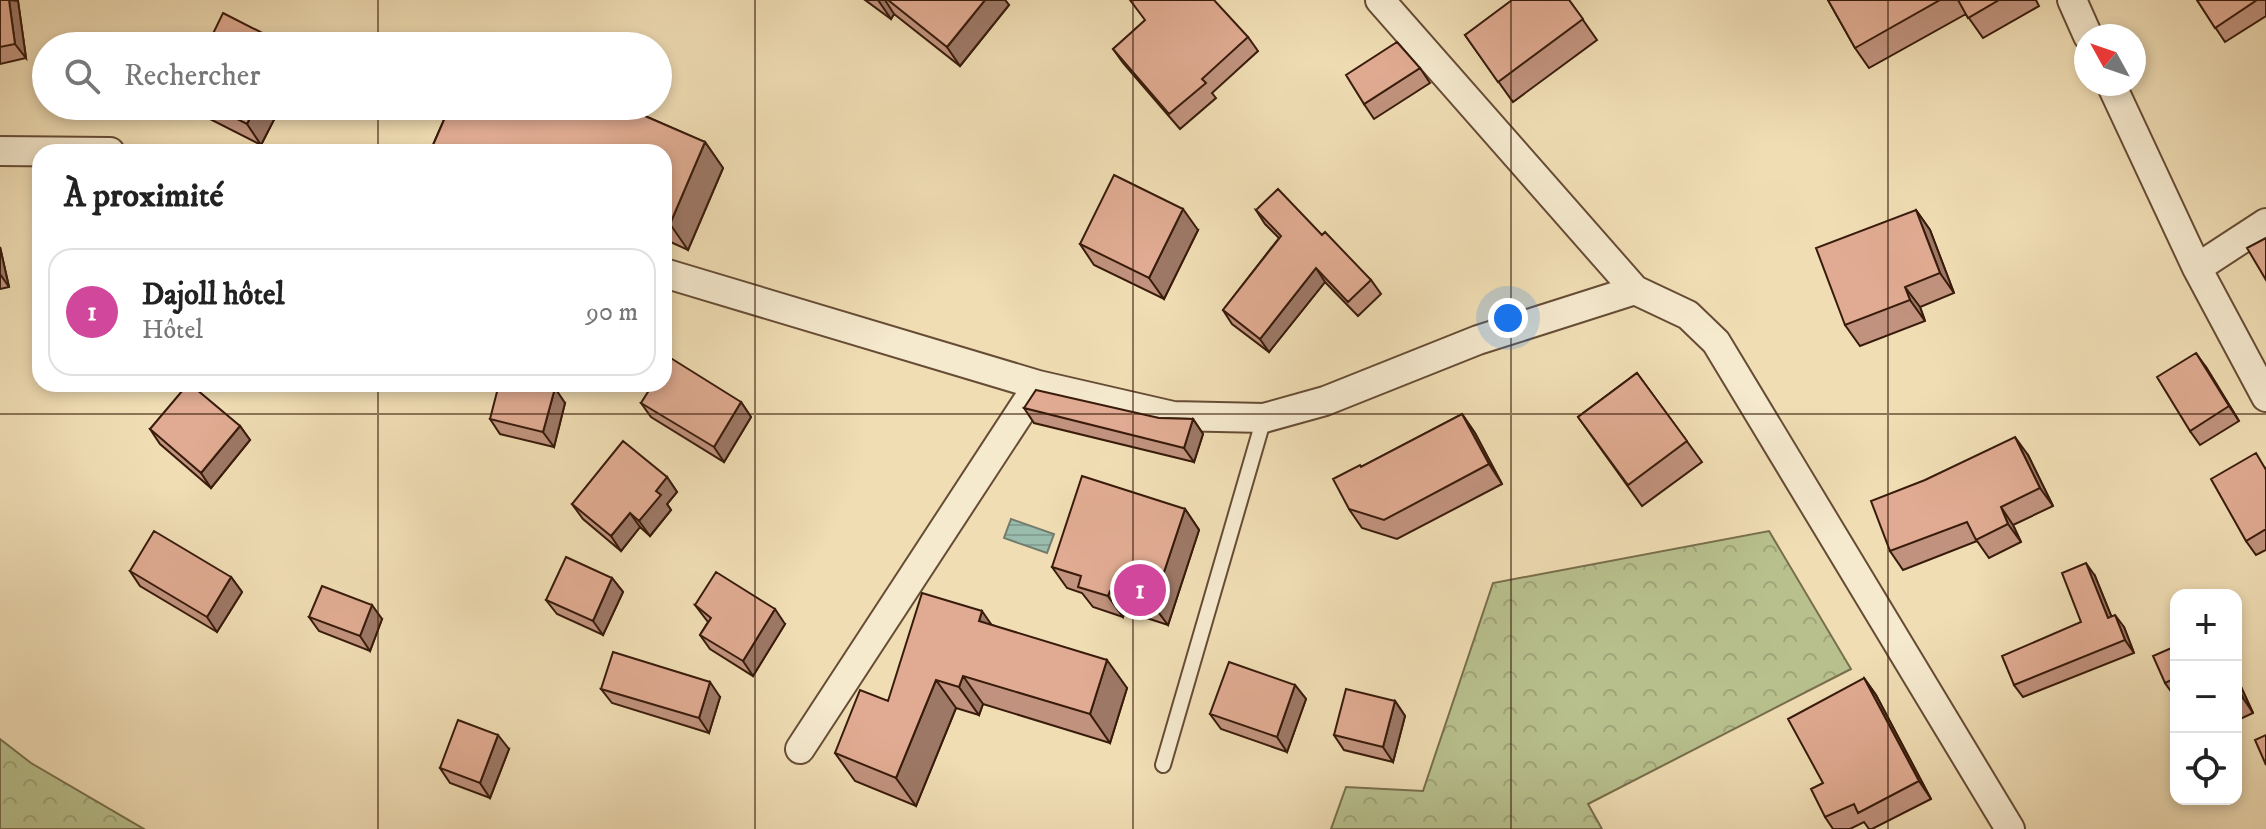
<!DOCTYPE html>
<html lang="fr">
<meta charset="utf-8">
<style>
:root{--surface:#fff;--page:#f6f6f6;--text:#222;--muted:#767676;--line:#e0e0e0;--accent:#ea580c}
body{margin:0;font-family:"IM FELL DW Pica",serif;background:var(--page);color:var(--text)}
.controls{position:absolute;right:24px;bottom:24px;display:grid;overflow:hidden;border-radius:16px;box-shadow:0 4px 12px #0003}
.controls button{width:72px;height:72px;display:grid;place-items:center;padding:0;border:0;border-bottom:2px solid var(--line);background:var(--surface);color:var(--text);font:40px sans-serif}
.compass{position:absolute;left:2074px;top:24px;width:72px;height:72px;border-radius:50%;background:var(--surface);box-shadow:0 4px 12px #0003;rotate:310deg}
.you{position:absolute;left:1508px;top:318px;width:28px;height:28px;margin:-20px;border:6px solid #fff;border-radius:50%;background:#1a73e8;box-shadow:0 0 0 12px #1a73e833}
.badge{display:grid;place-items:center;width:52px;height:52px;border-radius:50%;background:var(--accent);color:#fff;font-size:26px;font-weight:700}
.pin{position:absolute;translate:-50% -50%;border:4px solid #fff;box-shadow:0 2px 8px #0006}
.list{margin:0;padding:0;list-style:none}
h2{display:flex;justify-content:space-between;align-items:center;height:104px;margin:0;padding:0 32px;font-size:34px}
h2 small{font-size:26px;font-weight:400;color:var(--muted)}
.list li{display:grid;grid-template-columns:52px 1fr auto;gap:24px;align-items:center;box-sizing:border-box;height:128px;margin:0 16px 16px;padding:0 16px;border:2px solid var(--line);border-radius:24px}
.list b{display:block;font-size:30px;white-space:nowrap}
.list p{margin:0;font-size:26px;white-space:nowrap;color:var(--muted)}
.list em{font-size:26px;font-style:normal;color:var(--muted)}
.icon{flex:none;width:44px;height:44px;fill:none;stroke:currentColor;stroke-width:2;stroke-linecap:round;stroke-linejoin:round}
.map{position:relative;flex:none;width:2266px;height:829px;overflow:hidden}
.search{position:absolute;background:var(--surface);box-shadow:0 4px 12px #0003;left:32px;top:32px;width:640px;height:88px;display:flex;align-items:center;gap:20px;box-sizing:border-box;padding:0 28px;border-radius:44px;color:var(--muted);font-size:30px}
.panel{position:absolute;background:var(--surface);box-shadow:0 4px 12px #0003;left:32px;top:144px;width:640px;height:248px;border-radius:24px}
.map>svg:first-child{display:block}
</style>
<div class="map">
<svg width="2266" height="829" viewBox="0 0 2266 829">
<defs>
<pattern id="forest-crowns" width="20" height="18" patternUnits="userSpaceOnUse" patternTransform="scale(2)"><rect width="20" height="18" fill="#b8c18e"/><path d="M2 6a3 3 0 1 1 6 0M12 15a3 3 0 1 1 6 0" fill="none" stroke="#9fa579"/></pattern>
<pattern id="water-rules" width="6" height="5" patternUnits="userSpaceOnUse" patternTransform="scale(2)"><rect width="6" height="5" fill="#9abcad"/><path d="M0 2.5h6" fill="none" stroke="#85a194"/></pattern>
</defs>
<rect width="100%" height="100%" fill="#f0ddb4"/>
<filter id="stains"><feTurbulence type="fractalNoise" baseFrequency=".0025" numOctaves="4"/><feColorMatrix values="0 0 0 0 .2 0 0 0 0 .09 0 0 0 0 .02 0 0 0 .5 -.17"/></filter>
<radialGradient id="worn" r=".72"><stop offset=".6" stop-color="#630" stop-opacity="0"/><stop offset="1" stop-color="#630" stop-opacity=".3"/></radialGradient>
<path fill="url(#forest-crowns)" stroke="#786e4c" stroke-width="2" d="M 1769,531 L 1851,669 L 1588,804 L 1602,829 L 1331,829 L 1346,787 L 1423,791 L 1493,583 Z
M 0,739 L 31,763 L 144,829 L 0,829 Z"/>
<path fill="url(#water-rules)" stroke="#737c6c" stroke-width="2" d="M 1011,519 L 1054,534 L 1047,553 L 1004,538 Z"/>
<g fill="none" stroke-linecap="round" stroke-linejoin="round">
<defs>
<path id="lane" d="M 1163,765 L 1264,418"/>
<path id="street" d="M 1380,0 L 1635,290 L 1688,315 L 1716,342 L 2010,829
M 2072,0 L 2088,36
M 2111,84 L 2197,268 L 2266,397
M 0,151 L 110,152
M 2197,268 L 2266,223
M 664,273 L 1038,385 L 1173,416 L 1264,418 L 1325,401 L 1478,340 L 1635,290
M 800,749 L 1038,385"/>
</defs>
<use href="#lane" stroke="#664c35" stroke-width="18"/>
<use href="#street" stroke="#664c35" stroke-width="32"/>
<use href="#lane" stroke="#f5e9ce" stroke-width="14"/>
<use href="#street" stroke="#f5e9ce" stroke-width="28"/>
</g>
<path fill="#c1937e" stroke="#381b0b" stroke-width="2" d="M 0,0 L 18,1 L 26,58 L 0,64 Z
M 865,0 L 1005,0 L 1009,5 L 960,66 L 894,14 L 891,19 Z
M 1569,0 L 1597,40 L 1513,102 L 1465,35 Z
M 1828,0 L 2036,0 L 2039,6 L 1983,38 L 1966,14 L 1869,68 L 1855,48 Z
M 2197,0 L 2266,0 L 2266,16 L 2225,42 Z
M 1145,21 L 1248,37 L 1258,51 L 1212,93 L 1216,98 L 1180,129 L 1123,63 L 1113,49 Z
M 1420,68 L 1430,83 L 1374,119 L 1364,104 Z
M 193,106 L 281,106 L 261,145 L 198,113 Z
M 450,106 L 622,106 L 705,142 L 723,168 L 688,250 L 664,239 L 664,152 L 438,152 L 433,145 Z
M 1256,210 L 1322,235 L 1371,280 L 1381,294 L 1358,316 L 1325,282 L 1269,352 L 1232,324 L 1223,310 L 1279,238 L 1265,224 Z
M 1916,210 L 1930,230 L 1954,293 L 1920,307 L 1925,321 L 1860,346 L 1845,325 Z
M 1198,230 L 1164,299 L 1094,265 L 1080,244 Z
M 0,247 L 9,287 L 0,289 Z
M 2206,367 L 2239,421 L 2200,445 L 2190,431 Z
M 1637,373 L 1702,462 L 1642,506 L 1578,417 Z
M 741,402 L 751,417 L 724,462 L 651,417 L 641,403 Z
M 565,403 L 554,447 L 500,434 L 490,419 Z
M 1024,408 L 1159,418 L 1193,419 L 1203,434 L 1194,462 L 1034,423 Z
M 1462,414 L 1475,433 L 1502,484 L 1397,539 L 1362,528 L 1349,509 L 1361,467 Z
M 240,426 L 250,440 L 211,488 L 160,444 L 150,429 Z
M 2028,455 L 2053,506 L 2013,525 L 2021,542 L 1989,558 L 1977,541 L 1903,570 L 1890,551 Z
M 2266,467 L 2266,550 L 2256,555 L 2246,541 Z
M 667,477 L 677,492 L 667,504 L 671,510 L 650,536 L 640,527 L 621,551 L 583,519 L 572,504 Z
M 1185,509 L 1199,530 L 1168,625 L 1125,611 L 1123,617 L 1093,607 L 1082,593 L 1067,588 L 1052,567 Z
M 130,571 L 231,577 L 242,592 L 217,632 L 140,586 Z
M 2095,576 L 2111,616 L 2124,627 L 2134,653 L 2023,697 L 2014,685 L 2081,622 Z
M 612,578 L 623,592 L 603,635 L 557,614 L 546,600 Z
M 695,605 L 785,624 L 753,676 L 710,649 L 700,635 L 708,622 Z
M 309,617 L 382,619 L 370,651 L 319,631 Z
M 992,625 L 1127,688 L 1110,743 L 983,704 L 979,715 L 956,708 L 916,806 L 855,781 L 835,753 L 888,701 Z
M 2176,646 L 2176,697 L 2175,697 L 2165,683 Z
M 2236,676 L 2253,713 L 2236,721 Z
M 1864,678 L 1876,695 L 1931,799 L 1872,829 L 1869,829 L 1864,822 L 1850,829 L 1833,829 L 1825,817 L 1823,783 Z
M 1295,685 L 1306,699 L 1287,752 L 1221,729 L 1210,714 Z
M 601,689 L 720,697 L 709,733 L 612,703 Z
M 1395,701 L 1405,716 L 1393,762 L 1344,750 L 1334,735 Z
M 509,749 L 490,798 L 450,783 L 440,768 Z"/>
<path fill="#9d7866" stroke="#381b0b" stroke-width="2" d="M 9,0 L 18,1 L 26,58 L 15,44 Z
M 878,0 L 885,0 L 894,14 L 891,19 Z
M 985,0 L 1005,0 L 1009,5 L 960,66 L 947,47 Z
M 256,106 L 281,106 L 261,145 L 247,124 Z
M 705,142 L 723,168 L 688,250 L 670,224 Z
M 1183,209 L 1198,230 L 1164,299 L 1149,278 Z
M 1916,210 L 1930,230 L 1954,293 L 1940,273 Z
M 0,247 L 9,287 L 0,274 Z
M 1316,268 L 1325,282 L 1269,352 L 1260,339 Z
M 1905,287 L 1920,307 L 1925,321 L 1910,300 Z
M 2196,353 L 2206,367 L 2239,421 L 2229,406 Z
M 555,388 L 565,403 L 554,447 L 543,432 Z
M 741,402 L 751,417 L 724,462 L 714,447 Z
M 1462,414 L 1475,433 L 1502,484 L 1489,464 Z
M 1193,419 L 1203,434 L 1194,462 L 1184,448 Z
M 240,426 L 250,440 L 211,488 L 201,473 Z
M 2015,437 L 2028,455 L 2053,506 L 2040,488 Z
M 667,477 L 677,492 L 667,504 L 671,510 L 650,536 L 639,521 L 656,491 Z
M 2001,507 L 2013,525 L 2021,542 L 2008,524 Z
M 1185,509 L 1199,530 L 1168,625 L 1153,605 Z
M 630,513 L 640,527 L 621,551 L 611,536 Z
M 2086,563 L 2095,576 L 2117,630 L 2108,618 Z
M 231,577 L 242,592 L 217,632 L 207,617 Z
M 612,578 L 623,592 L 603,635 L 593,621 Z
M 1110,591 L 1125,611 L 1123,617 L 1108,596 Z
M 372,605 L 382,619 L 370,651 L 360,636 Z
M 775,609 L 785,624 L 753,676 L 743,661 Z
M 982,611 L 1002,640 L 979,621 Z
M 2115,615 L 2124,627 L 2134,653 L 2125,640 Z
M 1107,660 L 1127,688 L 1110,743 L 1090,714 Z
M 963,676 L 983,704 L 979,715 L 959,687 Z
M 2236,676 L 2253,713 L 2243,698 L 2236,684 Z
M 1864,678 L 1876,695 L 1931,799 L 1919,781 Z
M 936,680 L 956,708 L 916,806 L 896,778 Z
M 710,682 L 720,697 L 709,733 L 699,718 Z
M 1295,685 L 1306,699 L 1287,752 L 1277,737 Z
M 1395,701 L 1405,716 L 1393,762 L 1383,747 Z
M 498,735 L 509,749 L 490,798 L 480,783 Z"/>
<path fill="#e0ab92" stroke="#381b0b" stroke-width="2" d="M 0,0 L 9,0 L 15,44 L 0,47 Z
M 888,0 L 985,0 L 947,47 Z
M 1130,0 L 1214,0 L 1248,37 L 1202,79 L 1206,83 L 1169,114 L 1113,49 L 1145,20 Z
M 1512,0 L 1569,0 L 1583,19 L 1498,82 L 1465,35 Z
M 1828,0 L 1940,0 L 1855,48 Z
M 1958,0 L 1999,0 L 1968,18 Z
M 2197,0 L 2257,0 L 2215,28 Z
M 223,13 L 286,45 L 286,46 L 207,46 Z
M 1397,42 L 1420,68 L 1364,104 L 1346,75 Z
M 211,106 L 256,106 L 247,124 Z
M 450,106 L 622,106 L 705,142 L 670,224 L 664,221 L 664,152 L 449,152 L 433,145 Z
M 1114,175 L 1183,209 L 1149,278 L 1080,244 Z
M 1278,189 L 1322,235 L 1325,232 L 1371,280 L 1348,302 L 1316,268 L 1260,339 L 1223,310 L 1281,236 L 1256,210 Z
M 1916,210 L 1940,273 L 1905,287 L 1910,300 L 1845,325 L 1816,248 Z
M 2266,238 L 2266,280 L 2247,248 Z
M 2196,353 L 2229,406 L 2190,431 L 2157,377 Z
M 669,357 L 741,402 L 714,447 L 641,403 L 653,384 L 664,384 L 664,366 Z
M 1637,373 L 1687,441 L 1628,485 L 1578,417 Z
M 188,384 L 190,384 L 240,426 L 201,473 L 150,429 Z
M 499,384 L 538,384 L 555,388 L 543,432 L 490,419 Z
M 1036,390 L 1159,418 L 1193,419 L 1184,448 L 1024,408 Z
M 1462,414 L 1489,464 L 1384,520 L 1349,509 L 1333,479 L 1360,465 L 1361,467 Z
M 2015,437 L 2040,488 L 2001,507 L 2008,524 L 1976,540 L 1967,522 L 1890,551 L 1871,501 L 1925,480 Z
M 623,441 L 667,477 L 656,491 L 661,495 L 639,521 L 630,513 L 611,536 L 572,504 Z
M 2256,453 L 2266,470 L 2266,529 L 2246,541 L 2211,479 Z
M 1082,476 L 1185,509 L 1153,605 L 1110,591 L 1108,596 L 1078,587 L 1081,576 L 1052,567 Z
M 154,531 L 231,577 L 207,617 L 130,571 Z
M 566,557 L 612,578 L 593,621 L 546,600 Z
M 2086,563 L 2108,618 L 2115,615 L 2125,640 L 2014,685 L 2002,656 L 2081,622 L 2062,573 Z
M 716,572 L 775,609 L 743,661 L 700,635 L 711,618 L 695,605 Z
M 322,586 L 372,605 L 360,636 L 309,617 Z
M 922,593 L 982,611 L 979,621 L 1107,660 L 1090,714 L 963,676 L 959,687 L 936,680 L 896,778 L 835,753 L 860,690 L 888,701 Z
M 2176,646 L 2176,678 L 2165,683 L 2153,656 Z
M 613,652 L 710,682 L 699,718 L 601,689 Z
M 1229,662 L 1295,685 L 1277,737 L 1210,714 Z
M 1864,678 L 1919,781 L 1858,813 L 1854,804 L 1825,817 L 1811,789 L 1823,783 L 1788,719 Z
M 2236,684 L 2243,698 L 2236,701 Z
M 1346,689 L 1395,701 L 1383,747 L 1334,735 Z
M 458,720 L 498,735 L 480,783 L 440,768 Z
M 2266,735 L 2266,765 L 2255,740 Z"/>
<path fill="none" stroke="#381b0b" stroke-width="2" stroke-opacity="0.55" d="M 378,0 L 378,46M 755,0 L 755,829M 1133,0 L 1133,829M 1511,0 L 1511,829M 1888,0 L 1888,829M 378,106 L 378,152M 378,384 L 378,829M 0,414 L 2266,414"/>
<rect width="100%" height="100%" filter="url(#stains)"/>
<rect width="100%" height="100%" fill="url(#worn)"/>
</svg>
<div class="controls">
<button>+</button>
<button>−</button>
<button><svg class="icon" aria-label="locate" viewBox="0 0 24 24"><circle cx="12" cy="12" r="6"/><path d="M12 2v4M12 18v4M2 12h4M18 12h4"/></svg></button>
</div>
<svg class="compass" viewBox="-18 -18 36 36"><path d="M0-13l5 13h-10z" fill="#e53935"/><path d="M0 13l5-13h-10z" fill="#767676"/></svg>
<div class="you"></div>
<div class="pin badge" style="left:1140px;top:590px;background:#d1479c">1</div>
<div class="search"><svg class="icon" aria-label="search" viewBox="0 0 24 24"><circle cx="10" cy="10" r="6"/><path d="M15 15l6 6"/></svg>Rechercher</div>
<section class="panel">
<h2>À proximité<small></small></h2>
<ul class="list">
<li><span class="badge" style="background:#d1479c">1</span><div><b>Dajoll hôtel</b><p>Hôtel</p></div><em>90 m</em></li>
</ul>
</section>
</div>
